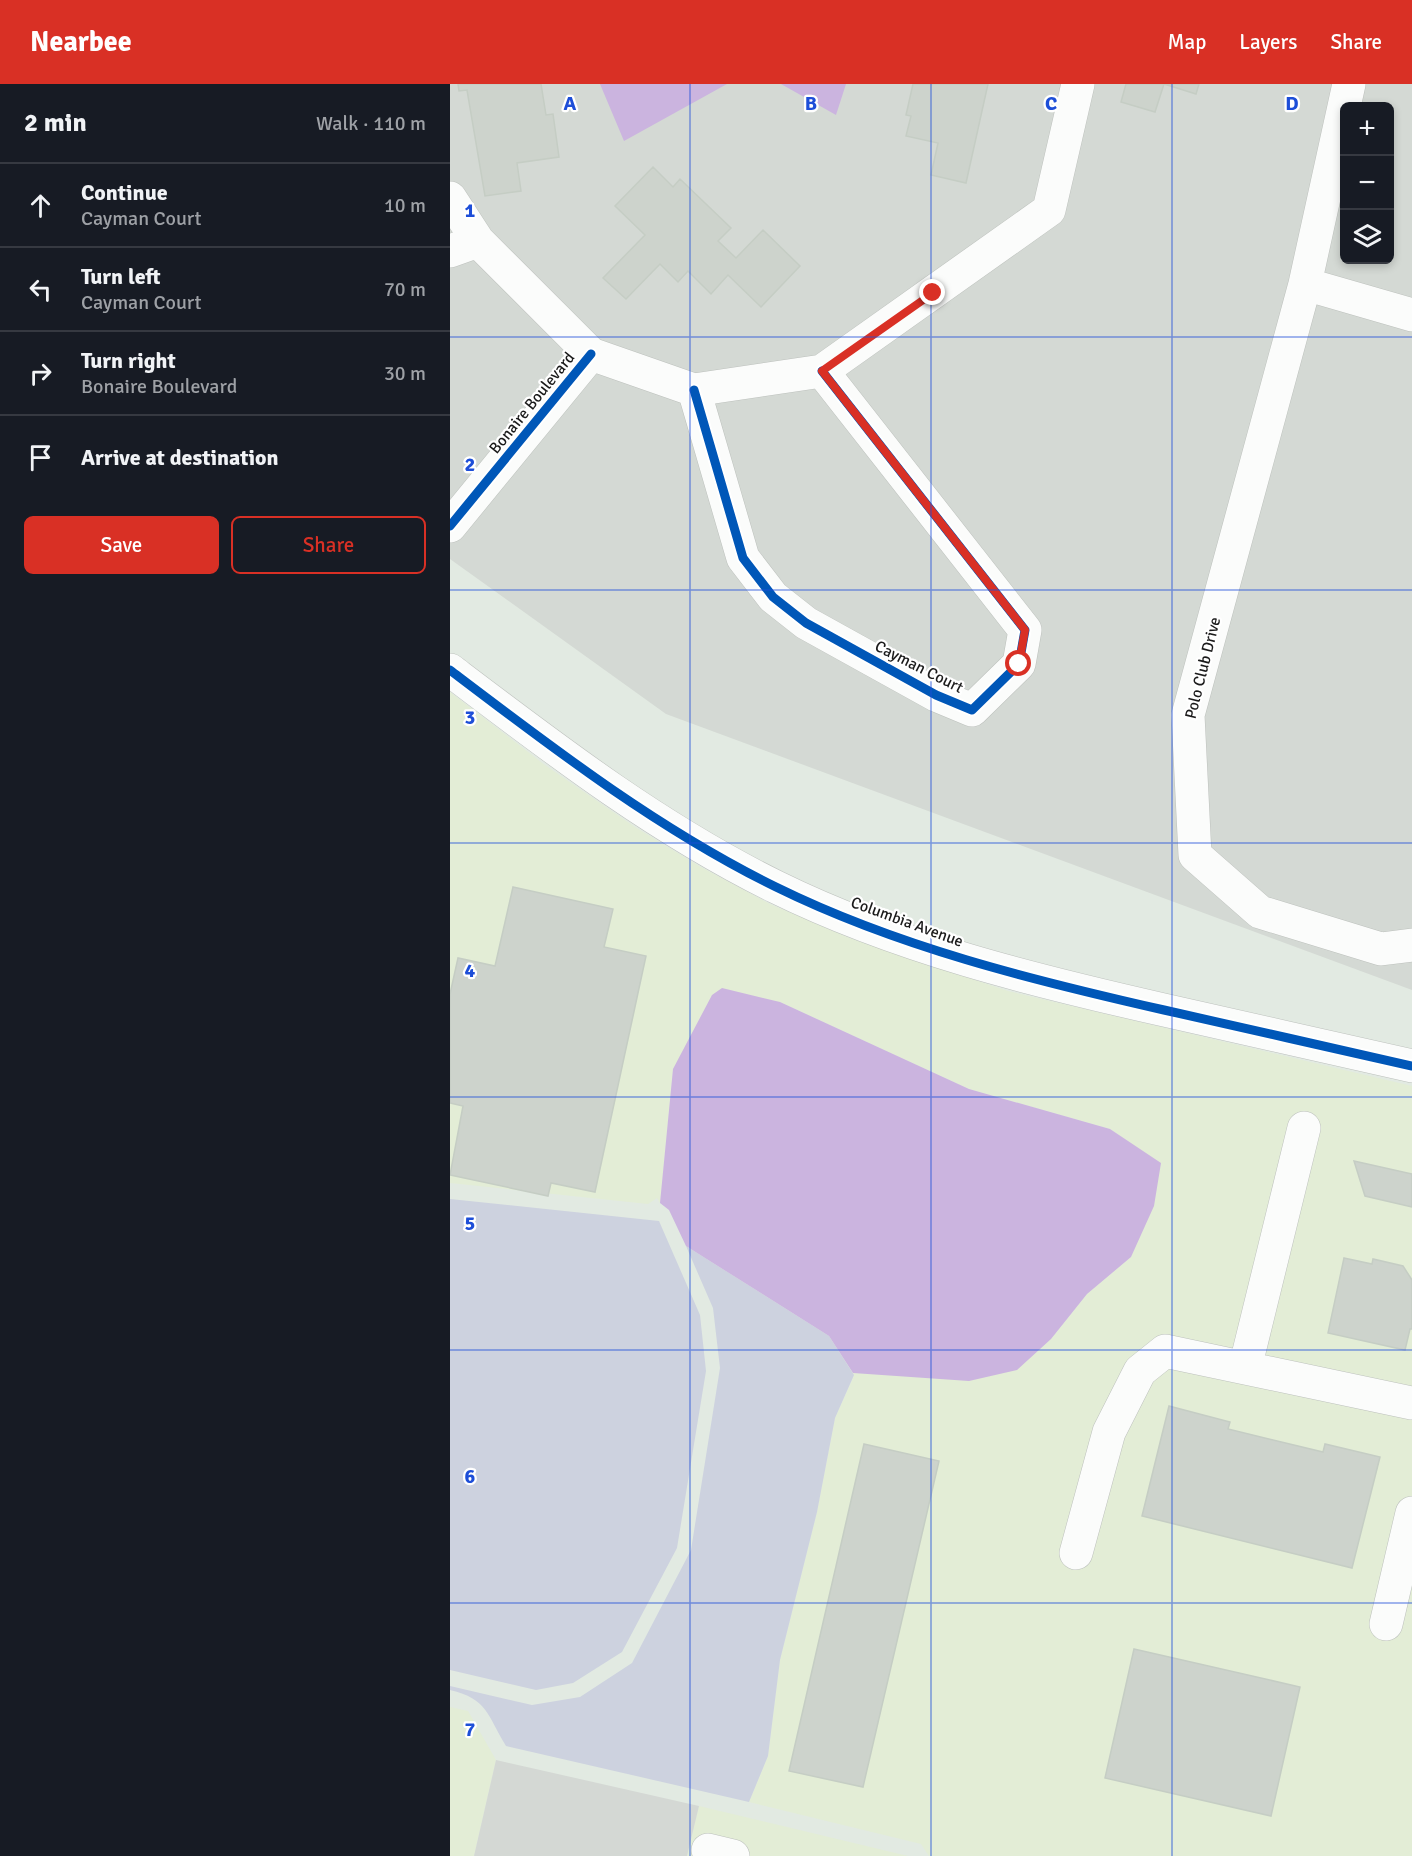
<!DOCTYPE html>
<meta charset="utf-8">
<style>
:root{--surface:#171b24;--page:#242831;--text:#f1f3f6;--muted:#9ea1a6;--line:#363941;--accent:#d93025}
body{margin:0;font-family:Signika,sans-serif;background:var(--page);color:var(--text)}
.controls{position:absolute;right:18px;top:18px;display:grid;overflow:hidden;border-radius:9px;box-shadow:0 3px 9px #0003}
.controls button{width:54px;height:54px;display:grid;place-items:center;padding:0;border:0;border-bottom:2px solid var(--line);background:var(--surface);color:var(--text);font:30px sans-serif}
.stop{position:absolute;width:18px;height:18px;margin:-14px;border:4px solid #d93025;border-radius:50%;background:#fff}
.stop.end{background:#d93025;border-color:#fff;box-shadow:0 2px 6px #0008}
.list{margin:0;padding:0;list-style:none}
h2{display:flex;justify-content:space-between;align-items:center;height:78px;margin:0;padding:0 24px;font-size:26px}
h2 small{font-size:20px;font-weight:400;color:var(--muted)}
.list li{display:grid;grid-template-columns:39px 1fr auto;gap:18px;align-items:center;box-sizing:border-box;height:84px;padding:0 24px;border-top:2px solid var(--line)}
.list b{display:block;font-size:22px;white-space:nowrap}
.list p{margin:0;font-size:20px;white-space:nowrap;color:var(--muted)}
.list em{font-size:20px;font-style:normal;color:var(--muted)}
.actions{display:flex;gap:12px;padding:18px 24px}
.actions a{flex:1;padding:14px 0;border:2px solid var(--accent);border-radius:9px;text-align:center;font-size:21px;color:var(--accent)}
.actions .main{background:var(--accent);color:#fff}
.icon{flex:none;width:33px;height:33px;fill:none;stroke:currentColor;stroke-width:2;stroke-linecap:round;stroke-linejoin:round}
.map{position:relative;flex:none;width:962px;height:1772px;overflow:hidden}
header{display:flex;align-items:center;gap:36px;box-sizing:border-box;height:84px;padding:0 30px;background:var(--accent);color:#fff}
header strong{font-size:28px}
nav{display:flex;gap:33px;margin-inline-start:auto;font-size:21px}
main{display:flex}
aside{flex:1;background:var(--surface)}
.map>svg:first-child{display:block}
</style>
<header>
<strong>Nearbee</strong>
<nav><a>Map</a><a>Layers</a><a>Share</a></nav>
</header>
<main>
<aside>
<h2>2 min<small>Walk · 110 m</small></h2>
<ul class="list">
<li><svg class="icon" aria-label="ahead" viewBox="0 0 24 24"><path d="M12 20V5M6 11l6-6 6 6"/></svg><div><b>Continue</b><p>Cayman Court</p></div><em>10 m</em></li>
<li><svg class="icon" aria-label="left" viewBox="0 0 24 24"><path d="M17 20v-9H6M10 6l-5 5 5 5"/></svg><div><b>Turn left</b><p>Cayman Court</p></div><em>70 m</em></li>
<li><svg class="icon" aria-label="right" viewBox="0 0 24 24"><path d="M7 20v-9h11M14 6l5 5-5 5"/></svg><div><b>Turn right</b><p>Bonaire Boulevard</p></div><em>30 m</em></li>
<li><svg class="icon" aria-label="arrive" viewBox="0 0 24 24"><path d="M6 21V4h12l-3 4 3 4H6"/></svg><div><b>Arrive at destination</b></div></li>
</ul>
<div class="actions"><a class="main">Save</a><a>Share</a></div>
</aside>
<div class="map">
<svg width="962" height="1772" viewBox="0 0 962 1772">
<rect width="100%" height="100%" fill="#e2eae2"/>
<path fill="#d4d9d4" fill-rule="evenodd" d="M 0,0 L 962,0 L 962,906 L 216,630 L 0,475 ZM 894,22 L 940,22 L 940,176 L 894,176 Z"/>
<path fill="#e3edd6" d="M 0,608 L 95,681 L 185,743 L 249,782 L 320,820 L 402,855 L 558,907 L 962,1002 L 962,1772 L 479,1772 L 471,1760 L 299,1718 L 318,1672 L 330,1576 L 367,1428 L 385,1334 L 404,1292 L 403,1289 L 443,1291 L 601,1255 L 637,1210 L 681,1173 L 711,1080 L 660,1045 L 519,1005 L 330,918 L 223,985 L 210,1119 L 207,1114 L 198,1120 L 0,1099 Z
M 0,1623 L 18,1627 L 46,1676 L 24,1772 L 0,1772 Z
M 249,1722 L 458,1772 L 237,1772 Z"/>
<path fill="#d4d8d4" d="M 46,1676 L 249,1722 L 237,1772 L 24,1772 Z"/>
<path fill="#cdd2df" d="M 0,1115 L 209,1137 L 250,1231 L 256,1287 L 227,1464 L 172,1568 L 123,1599 L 86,1606 L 0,1586 Z
M 236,1162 L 379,1252 L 404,1291 L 385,1334 L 367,1428 L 330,1576 L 318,1672 L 299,1718 L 56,1662 C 37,1631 38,1615 0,1606 L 0,1602 L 82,1621 L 130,1613 L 182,1579 L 241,1466 L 270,1284 L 263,1224 Z"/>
<path fill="#cbb4df" d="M 150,0 L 277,0 L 174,57 Z
M 331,0 L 396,0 L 386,31 Z
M 272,904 L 330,918 L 519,1005 L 660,1045 L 711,1079 L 704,1122 L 681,1173 L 637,1210 L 601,1255 L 567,1286 L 519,1297 L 403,1289 L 379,1252 L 236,1162 L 219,1126 L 210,1119 L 223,985 L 262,911 Z"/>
<path fill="#cdd3cc" stroke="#c5cdc4" stroke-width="1.5" d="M 8,0 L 91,0 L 96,31 L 103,30 L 109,73 L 67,79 L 71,107 L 35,112 L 17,6 L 9,7 Z
M 463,0 L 538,0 L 516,99 L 481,91 L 488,59 L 456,52 L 461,32 L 456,31 Z
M 676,0 L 749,0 L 746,10 L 714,0 L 705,28 L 671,18 Z
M 203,83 L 223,103 L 230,95 L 281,144 L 268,157 L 286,174 L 313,146 L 350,182 L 311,223 L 278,191 L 261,210 L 238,187 L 228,198 L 210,180 L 176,215 L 153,194 L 195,151 L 165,122 Z
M 63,803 L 163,825 L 154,863 L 196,872 L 145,1108 L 101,1099 L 98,1112 L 0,1091 L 13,1022 L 0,1019 L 0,910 L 8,874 L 45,882 Z
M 904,1077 L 962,1090 L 962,1123 L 915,1112 Z
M 894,1174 L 922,1180 L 923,1175 L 953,1182 L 962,1196 L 962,1245 L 960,1245 L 955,1266 L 878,1249 Z
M 719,1322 L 780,1338 L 778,1345 L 873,1368 L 875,1360 L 930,1373 L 902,1484 L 692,1432 Z
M 414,1360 L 489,1377 L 413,1703 L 339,1687 Z
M 684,1565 L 850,1603 L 821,1732 L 655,1694 Z"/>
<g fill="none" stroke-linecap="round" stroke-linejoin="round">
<defs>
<path id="minor" d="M 899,0 L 855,200 L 738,631 L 745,771 L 810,828 L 931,865 L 962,861
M 0,114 L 28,157 L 141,270 L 244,306 L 372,287 L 599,126 L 628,0
M 0,167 L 28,157
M 855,200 L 962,231
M 244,306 L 293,474 L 323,513 L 356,539 L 486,611 L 522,626 L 569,580 L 575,546 L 372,287
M 0,442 L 141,270
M 0,586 C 104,665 208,745 326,803 C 448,863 582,896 714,926 C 797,945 879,963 962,982
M 795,1284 L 854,1044
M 626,1469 L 659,1348 L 690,1287 L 715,1267 L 962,1319
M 936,1540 L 962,1429
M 258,1766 L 283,1772"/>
</defs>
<use href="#minor" stroke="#bdc1bd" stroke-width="34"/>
<use href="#minor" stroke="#fbfcfb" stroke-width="33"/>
<defs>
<path id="cycleway" d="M 244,306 L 293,474 L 323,513 L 356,539 L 486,611 L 522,626 L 569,580 L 575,546 L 372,287
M 0,442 L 141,270
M 0,586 C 104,665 208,745 326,803 C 448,863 582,896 714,926 C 797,945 879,963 962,982"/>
</defs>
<use href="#cycleway" stroke="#fff" stroke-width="13"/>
<use href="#cycleway" stroke="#0057b8" stroke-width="9"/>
</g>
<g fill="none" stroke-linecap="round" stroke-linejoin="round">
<path stroke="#d93025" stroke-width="8" d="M 483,209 L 372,287 L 575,546 L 569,580"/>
</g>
<path fill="none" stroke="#1d4ed8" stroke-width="1.5" stroke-opacity="0.55" d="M 240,0 L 240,1772M 481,0 L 481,1772M 722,0 L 722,1772M 0,253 L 962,253M 0,506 L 962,506M 0,759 L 962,759M 0,1013 L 962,1013M 0,1266 L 962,1266M 0,1519 L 962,1519"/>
<g text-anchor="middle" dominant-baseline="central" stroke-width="4.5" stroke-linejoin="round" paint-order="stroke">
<g font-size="16" fill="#1b1b1b" stroke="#fff">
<text transform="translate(82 319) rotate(-51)">Bonaire Boulevard</text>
<text transform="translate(469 583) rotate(27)">Cayman Court</text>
<text transform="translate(753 584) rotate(-76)">Polo Club Drive</text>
<text transform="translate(457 838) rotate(20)">Columbia Avenue</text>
</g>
</g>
<g font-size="20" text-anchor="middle" font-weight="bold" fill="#1d4ed8" stroke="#fff" stroke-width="4.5" stroke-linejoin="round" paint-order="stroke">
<text x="120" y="26">A</text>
<text x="361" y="26">B</text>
<text x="601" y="26">C</text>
<text x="842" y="26">D</text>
<text x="20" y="133">1</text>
<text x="20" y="387">2</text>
<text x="20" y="640">3</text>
<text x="20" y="893">4</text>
<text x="20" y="1146">5</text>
<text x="20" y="1399">6</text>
<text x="20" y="1652">7</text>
</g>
</svg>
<div class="controls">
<button>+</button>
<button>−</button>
<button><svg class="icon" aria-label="layers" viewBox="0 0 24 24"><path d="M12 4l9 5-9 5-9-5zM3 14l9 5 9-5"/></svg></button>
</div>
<div class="stop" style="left:569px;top:580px"></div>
<div class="stop end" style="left:483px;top:209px"></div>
</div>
</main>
